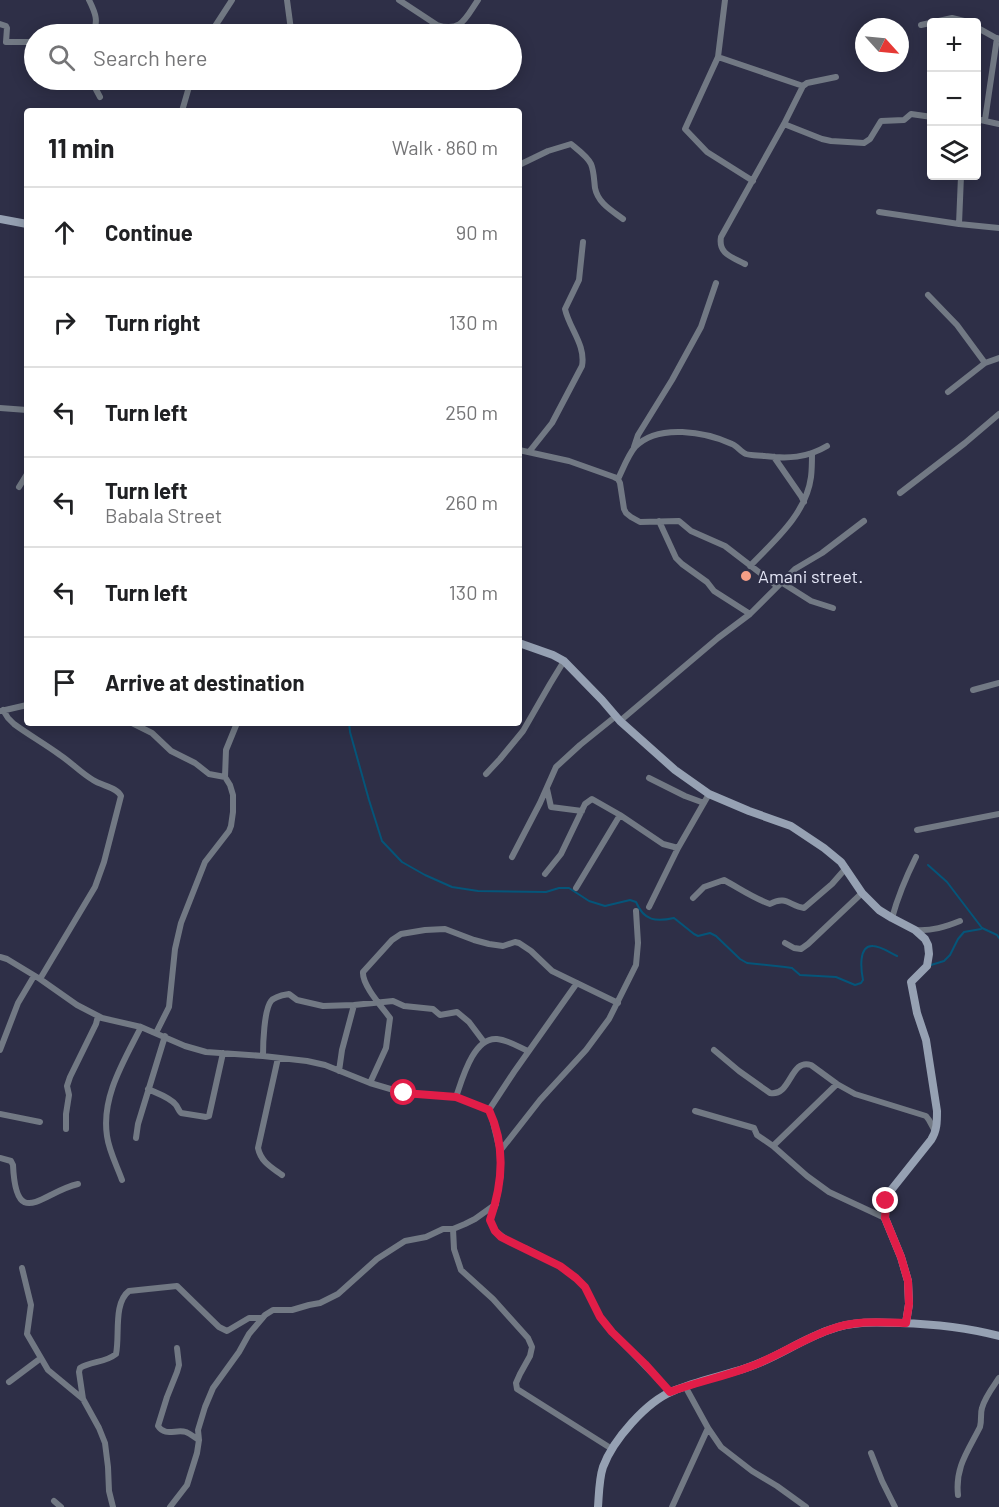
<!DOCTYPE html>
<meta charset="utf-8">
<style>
:root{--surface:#fff;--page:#f2f2f2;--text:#202124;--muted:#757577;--line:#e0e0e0}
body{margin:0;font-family:Barlow,sans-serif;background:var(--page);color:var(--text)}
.controls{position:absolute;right:18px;top:18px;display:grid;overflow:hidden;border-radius:6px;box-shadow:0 3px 15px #0003}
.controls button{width:54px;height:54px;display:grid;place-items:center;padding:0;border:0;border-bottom:2px solid var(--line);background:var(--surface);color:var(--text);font:30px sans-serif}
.compass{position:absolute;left:855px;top:18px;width:54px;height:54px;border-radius:50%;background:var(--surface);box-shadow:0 3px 15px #0003;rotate:117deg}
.stop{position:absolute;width:18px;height:18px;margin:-14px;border:4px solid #e11d48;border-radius:50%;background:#fff}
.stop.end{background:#e11d48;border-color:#fff;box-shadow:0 2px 6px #0008}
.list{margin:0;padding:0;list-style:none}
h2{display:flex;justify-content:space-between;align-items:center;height:78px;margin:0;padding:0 24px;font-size:26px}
h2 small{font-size:20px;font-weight:400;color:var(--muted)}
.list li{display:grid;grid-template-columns:39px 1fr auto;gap:18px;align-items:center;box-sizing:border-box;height:90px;padding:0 24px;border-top:2px solid var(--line)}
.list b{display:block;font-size:22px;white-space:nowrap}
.list p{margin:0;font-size:20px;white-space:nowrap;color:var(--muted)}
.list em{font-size:20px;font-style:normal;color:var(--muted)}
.icon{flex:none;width:33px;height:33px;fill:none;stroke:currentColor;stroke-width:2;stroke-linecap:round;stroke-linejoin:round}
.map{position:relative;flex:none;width:999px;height:1507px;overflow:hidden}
.search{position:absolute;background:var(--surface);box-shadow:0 3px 15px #0003;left:24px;top:24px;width:498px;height:66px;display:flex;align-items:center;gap:15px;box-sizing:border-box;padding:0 21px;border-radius:33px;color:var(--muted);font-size:22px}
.panel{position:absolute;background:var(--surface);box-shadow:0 3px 15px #0003;left:24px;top:108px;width:498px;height:618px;border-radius:6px}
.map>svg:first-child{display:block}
</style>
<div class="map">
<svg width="999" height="1507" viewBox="0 0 999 1507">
<rect width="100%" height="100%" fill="#2e2f47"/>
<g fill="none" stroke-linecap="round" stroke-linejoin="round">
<path stroke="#055579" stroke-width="2" d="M 349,723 L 350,732 L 369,800 L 382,841 L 402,862 L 425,875 L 452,887 L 478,891 L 546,892 L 559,888 L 569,888 L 589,901 L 605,906 L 630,900 L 636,902 C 644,921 656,922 674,918 L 694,934 L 698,936 L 710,933 L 716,936 L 740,959 L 747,963 L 785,967 L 792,968 L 800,975 L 836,977 L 855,985 L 861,983 L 863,980 C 861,970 858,945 873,946 C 881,946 890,953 897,956
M 928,865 L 947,882 L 982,928 L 997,935 L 999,938
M 931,965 L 944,961 L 950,955 L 958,939 L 964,932 L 981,929"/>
<path stroke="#727984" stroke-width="6" d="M 89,0 C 95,12 100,23 91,34
M 287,0 L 291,30 L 290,34
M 399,0 L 437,25 C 462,33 466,17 478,0
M 725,0 L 718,57 L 685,129 L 707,152 L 753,181
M 0,24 L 6,26 L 7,28 L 6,42 L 34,42
M 921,25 L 952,18 L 968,22
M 976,27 L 998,39
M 210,34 L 232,0
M 718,57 L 803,86
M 91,80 L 100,97
M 182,111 L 191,80
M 976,119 L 999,124
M 985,120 L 997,38
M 784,124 L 822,139 L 831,141 L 864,143 L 870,139 L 881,121 L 904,120 L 911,114 L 932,117
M 519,165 L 548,151 L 571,144 C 577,149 588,157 591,164 C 594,171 594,180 595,188 C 598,203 611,210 623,219
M 879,212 L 959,224 L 999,228
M 959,224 L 961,176
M 745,264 C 732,257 718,254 721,237 L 784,124 L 803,86 L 807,83 L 836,77
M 928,295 L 957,325 L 985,363
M 948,392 L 985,363 L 999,358
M 0,408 L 27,410
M 634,447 L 638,435 L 672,380 L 701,327 L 716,283
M 519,450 L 569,461 L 614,477 L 618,479 L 620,483 L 624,509 L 626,513 L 631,517 L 640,522 L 679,521 L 691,531 L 725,546 L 777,586
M 529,452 L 552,423 L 582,366 C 586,345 569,328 565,309 L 579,280 L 583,242
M 774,457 L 801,496 L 804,502
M 618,479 C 623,469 628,455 635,447 C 658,423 706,432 732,444 C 737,446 741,452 746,454 C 752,456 759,455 765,456 C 787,459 807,458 827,446
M 19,487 L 27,474
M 900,493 L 965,443 L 999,414
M 659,521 L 676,558 L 682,564 L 707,582 L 714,591 L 750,614
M 750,566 C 775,540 806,514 811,477 C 812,469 812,461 812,453
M 781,582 L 811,601 L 833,608
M 973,690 L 999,683
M 3,710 L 8,718 L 14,724 C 29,735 45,744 60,755 C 72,763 81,773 93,780 C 102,786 117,787 121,796 L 104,862 L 95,887 L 40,979
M 1,711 L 27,705
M 620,721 L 718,638 L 750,614 L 795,569 L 822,553 L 864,521
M 132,723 L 152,733 L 171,751 L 195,763 L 209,774 L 225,777 L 230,785 L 233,795 L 233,812 L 231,826 L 229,831 L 205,862 L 181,923 L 175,949 L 169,1007 L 156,1033
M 486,774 L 500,759 L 523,731 L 550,684 L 564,661
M 225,777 L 226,750 L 237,723
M 649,778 L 685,796 L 704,803
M 547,789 L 551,807 L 582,811
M 917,830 L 999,814
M 512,857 L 540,803 L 556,767 L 580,745 L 616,716
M 545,874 L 561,854 L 585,804 L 592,799 L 620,815 L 663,844 L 678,848
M 576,888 L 620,815
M 693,898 L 704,887 L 724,880 C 739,888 753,898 770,904 C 786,895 790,906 804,908 L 832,884 L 846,868
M 649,907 L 678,848 L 709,794
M 892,918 C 898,896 906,877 916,857
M 916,930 C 932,931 945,927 960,921
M 785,943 L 794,948 L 801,949 L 808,944 L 862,893
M 0,957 L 7,959 L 40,979 L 77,1005 L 102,1018 L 141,1027 L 185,1046 L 206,1052 L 263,1056 L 307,1061 L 325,1065 L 370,1083 L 404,1093 L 456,1097 L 489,1110 L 492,1118 L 500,1151 L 501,1174 L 496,1203 L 490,1220 L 495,1231 L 510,1242 L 525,1248 L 560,1266 L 576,1278 L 585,1287 L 600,1317 L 612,1332 L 670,1392
M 0,1050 L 18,1003 L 34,976
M 714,1050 L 739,1071 L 770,1093 C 791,1097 790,1058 811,1065 L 837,1084 L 855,1094 L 926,1116 L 929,1120 L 935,1131
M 263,1056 C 263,1044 264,1010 271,1001 C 275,996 283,995 289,994 L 297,1000 L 323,1006 L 354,1005
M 278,1058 L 258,1148 C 261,1162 271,1167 282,1175
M 339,1071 L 342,1050 L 354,1005 L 393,1001 L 404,1006 L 433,1009 L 440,1015 L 457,1012 L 469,1022 L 484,1042
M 370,1083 L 386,1048 L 390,1018 C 382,1007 362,985 363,972 L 392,940 L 401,934 L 425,930 L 445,929 L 474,940 L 489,944 L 503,946 L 515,942 L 519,943 L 531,951 L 552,971 L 618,1003
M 148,1089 C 156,1093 170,1097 176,1105 C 178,1108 179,1111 181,1113 L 206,1117 L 209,1116 L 223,1053
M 456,1097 C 462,1080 473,1037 497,1039 C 508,1040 519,1047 528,1051
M 489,1110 L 514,1072 L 577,983
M 695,1111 L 754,1128 L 757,1135 L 773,1146 L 807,1176 L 829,1192 L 885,1218
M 0,1114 L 40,1122
M 66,1129 L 66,1114 L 69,1095 L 67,1086 L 70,1077 L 96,1024 L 98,1016
M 136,1138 L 138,1124 L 165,1036
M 773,1146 L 837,1084
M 500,1151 L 540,1100 L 586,1050 L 609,1019 L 636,965 L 638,943 L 636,911
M 0,1158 L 11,1161 L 13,1165 C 16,1232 42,1192 78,1184
M 122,1180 C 117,1166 109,1151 107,1136 C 101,1097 124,1061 141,1027
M 453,1229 L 454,1249 L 461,1270 L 493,1299 L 528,1338 L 532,1347 L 530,1356 L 520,1374 L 516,1383 L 517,1389 L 612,1449
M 22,1268 L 31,1305 L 27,1334 L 41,1358
M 177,1348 L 179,1365 L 177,1372 L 167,1397 L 158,1426 C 165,1437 176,1429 186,1432 C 191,1434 195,1438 199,1440
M 9,1382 L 41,1358 L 48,1370 L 83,1399 L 99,1428 L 105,1443 L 108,1467 L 109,1491 L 113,1507
M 685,1386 L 708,1428 L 721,1447 L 752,1471 L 777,1486 L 806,1507
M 83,1399 L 79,1372 L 80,1368 C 91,1361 105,1363 116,1354 C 120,1336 113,1303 129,1291 L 177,1286 L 219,1327 L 227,1331 L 249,1318 L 262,1318
M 871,1453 L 882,1481 L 895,1507
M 958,1495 C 955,1467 968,1451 980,1427 C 982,1420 980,1414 982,1408 C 985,1397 993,1387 999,1378
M 54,1501 L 61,1507
M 170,1507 L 187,1485 L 197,1453 L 199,1440 L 198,1430 L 205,1407 L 213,1388 L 239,1352 L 249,1334 L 265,1315 L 273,1310 L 292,1310 L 309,1305 L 320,1303 L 338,1294 L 377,1259 L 405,1241 L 426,1237 L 443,1229 L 453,1229 L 465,1224 L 475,1219 L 496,1204
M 672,1507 L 708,1428"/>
<path stroke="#96a1b3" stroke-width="8" d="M 0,219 L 27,224
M 519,643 L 553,655 L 564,661 L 602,700 L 620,721 L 675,770 L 709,794 L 749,811 L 791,826 L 824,848 L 841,862 L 862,893 L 879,910 L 892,918 L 915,930 L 925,939 L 928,945 L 929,954 L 927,966 L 911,982 L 917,1013 L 926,1040 L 937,1111 C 937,1122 937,1131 931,1140 L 888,1194 L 886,1201 L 885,1218 L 901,1257 L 908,1281 L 909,1304 L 906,1323
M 598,1507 C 599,1494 599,1479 603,1467 C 613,1440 646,1402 673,1391 C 696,1381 722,1376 746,1368 C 775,1359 800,1340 829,1330 C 852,1321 876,1322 900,1323 C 935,1324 965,1327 999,1336"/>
</g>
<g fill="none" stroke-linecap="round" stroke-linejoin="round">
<path stroke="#e11d48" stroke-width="8" d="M 404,1093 L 456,1097 L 489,1110 C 506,1146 503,1183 490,1220 L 495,1231 L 501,1237 L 560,1266 L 576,1278 L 585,1287 L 600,1317 L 612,1332 L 645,1364 L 670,1392 C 696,1382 723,1377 749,1367 C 777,1357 801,1340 829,1330 C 854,1320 880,1322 906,1323 L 909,1304 L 908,1281 L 901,1257 L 885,1218 L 886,1201"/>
</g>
<circle fill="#f49e87" stroke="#2e2f47" stroke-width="2" cx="746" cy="576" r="6"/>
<g text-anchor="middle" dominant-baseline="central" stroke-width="4.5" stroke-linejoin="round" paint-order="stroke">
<g font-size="18" fill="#e4e6f6" stroke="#2e2f47" text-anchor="start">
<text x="758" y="576">Amani street.</text>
</g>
</g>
</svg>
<div class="controls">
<button>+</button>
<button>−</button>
<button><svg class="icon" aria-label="layers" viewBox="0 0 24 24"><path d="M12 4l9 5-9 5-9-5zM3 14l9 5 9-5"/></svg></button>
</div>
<svg class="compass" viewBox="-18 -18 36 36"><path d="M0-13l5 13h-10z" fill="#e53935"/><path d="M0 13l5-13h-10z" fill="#757577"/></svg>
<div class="stop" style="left:404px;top:1093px"></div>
<div class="stop end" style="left:886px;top:1201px"></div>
<div class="search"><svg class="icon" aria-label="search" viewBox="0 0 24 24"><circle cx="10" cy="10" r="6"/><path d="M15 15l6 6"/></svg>Search here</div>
<section class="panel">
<h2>11 min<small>Walk · 860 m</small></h2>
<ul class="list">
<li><svg class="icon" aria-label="ahead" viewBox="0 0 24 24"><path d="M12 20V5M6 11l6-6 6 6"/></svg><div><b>Continue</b></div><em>90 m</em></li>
<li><svg class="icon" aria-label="right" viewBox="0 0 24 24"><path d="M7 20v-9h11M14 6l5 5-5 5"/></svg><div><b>Turn right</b></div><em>130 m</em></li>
<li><svg class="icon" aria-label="left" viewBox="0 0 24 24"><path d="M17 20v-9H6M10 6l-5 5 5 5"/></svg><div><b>Turn left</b></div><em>250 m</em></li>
<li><svg class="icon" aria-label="left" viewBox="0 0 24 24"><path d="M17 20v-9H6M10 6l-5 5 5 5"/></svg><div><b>Turn left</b><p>Babala Street</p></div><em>260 m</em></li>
<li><svg class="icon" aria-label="left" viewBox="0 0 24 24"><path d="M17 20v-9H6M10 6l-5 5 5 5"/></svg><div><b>Turn left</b></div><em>130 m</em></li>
<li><svg class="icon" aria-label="arrive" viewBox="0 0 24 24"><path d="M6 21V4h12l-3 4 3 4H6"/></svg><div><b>Arrive at destination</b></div></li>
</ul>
</section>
</div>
